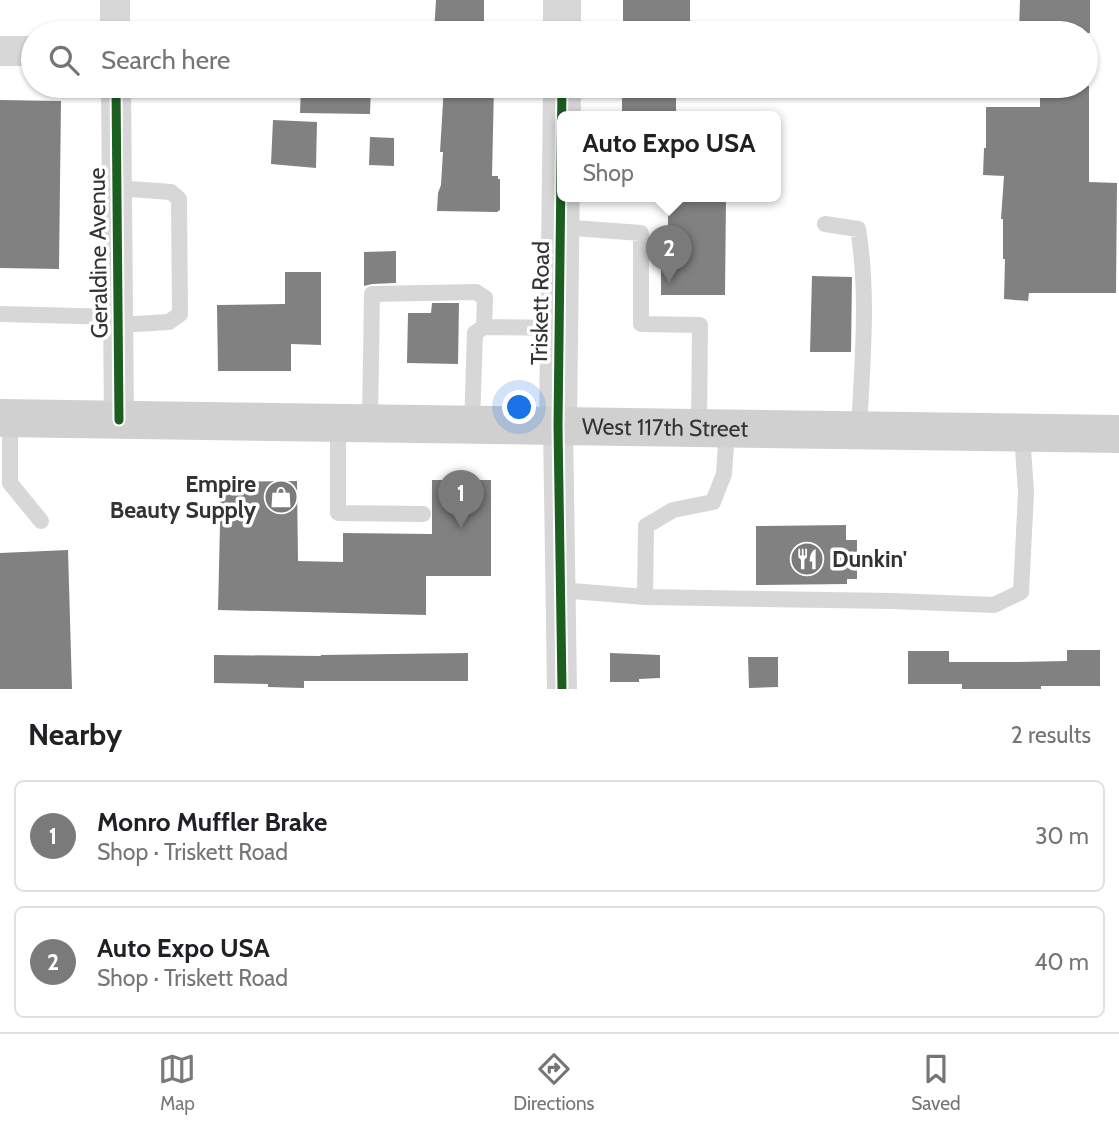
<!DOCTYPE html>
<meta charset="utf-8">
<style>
:root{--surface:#fff;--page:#f6f6f6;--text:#202124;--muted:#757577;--line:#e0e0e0;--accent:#7a7a7a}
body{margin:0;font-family:Cabin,sans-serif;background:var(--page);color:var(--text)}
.you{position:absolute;left:520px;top:408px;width:24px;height:24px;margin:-18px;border:5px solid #fff;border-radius:50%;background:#1a73e8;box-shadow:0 0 0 10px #1a73e833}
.badge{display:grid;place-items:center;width:46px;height:46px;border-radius:50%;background:var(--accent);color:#fff;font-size:23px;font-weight:700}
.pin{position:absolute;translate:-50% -58px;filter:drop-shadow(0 2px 4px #0008)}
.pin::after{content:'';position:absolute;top:37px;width:24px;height:21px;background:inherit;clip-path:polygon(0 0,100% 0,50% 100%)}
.popup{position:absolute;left:557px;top:111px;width:224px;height:91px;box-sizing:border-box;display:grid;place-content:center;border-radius:10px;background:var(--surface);filter:drop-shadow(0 2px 5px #0005);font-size:23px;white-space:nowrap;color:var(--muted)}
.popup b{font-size:26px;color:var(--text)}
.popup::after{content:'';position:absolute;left:50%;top:100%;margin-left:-14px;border:14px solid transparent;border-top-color:var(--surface)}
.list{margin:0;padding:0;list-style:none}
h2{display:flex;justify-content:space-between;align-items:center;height:91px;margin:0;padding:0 28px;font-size:30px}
h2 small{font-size:23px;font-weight:400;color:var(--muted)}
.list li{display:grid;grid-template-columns:46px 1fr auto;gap:21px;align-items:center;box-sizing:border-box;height:112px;margin:0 14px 14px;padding:0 14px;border:2px solid var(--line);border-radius:10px}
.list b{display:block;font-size:26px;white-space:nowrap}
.list p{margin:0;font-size:23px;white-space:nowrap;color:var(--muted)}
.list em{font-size:23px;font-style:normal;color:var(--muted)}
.icon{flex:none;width:38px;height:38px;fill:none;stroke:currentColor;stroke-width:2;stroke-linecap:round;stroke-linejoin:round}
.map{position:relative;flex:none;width:1119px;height:689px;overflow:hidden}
.search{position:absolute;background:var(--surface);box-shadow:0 2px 5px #0004;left:21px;right:21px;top:21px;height:77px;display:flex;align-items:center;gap:18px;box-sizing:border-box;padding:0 24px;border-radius:38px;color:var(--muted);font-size:26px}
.sheet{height:343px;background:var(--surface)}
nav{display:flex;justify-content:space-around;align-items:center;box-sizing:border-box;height:98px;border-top:2px solid var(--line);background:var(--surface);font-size:19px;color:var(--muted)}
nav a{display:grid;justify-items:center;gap:4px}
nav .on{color:var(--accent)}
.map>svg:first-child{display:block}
</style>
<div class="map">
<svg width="1119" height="689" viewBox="0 0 1119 689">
<rect width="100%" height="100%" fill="#fff"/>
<path fill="#818181" d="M 436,0 L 484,0 L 484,33 L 434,33 Z
M 623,0 L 690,0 L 690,33 L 623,33 Z
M 1020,0 L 1090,0 L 1090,33 L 1019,33 Z
M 301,86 L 371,86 L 370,114 L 300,113 Z
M 444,86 L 494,86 L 492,176 L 498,176 L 498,179 L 500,179 L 500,210 L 497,212 L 437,211 L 438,193 L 441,185 L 443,152 L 440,152 Z
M 622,86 L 676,86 L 676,113 L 622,113 Z
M 1054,86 L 1089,86 L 1089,182 L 1117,183 L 1116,293 L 1029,293 L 1028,301 L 1004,299 L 1005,259 L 1003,259 L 1003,219 L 1001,219 L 1004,176 L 983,175 L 984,148 L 986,148 L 986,107 L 1040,107 L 1040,98 L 1043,98 L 1043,94 L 1054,94 Z
M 0,100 L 61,101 L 59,269 L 0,268 Z
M 273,120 L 317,122 L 316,168 L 271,164 Z
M 370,137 L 394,138 L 394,166 L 369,165 Z
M 668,197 L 726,197 L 725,295 L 661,295 L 661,249 L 668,249 Z
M 396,251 L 396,283 L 372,284 L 364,286 L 364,252 Z
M 285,272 L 321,272 L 321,345 L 291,344 L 291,371 L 218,371 L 217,305 L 285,304 Z
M 812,276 L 852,277 L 851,352 L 810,352 Z
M 432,303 L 459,303 L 458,364 L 407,363 L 408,313 L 431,313 Z
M 432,480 L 491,480 L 491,576 L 426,576 L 426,615 L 218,610 L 221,482 L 297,481 L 298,561 L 343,562 L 343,533 L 432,534 Z
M 846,525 L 846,540 L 857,540 L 857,579 L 847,579 L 847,584 L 756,585 L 756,526 Z
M 68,550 L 72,689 L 0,689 L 0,553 Z
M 1067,650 L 1100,650 L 1100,686 L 1041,686 L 1041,689 L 962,689 L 962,684 L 908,684 L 908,651 L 949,651 L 949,662 L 1011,662 L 1067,661 Z
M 468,653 L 468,681 L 304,681 L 304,688 L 268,687 L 268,684 L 214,683 L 214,655 L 321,656 L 321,655 Z
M 610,653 L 660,655 L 660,678 L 639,679 L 639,682 L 610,682 Z
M 748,657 L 778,657 L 778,687 L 749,688 Z"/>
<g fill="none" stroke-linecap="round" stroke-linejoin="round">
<path stroke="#d7d7d7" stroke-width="16" d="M 117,188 L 171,192 L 179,199 L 180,314 L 169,322 L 118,325
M 825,224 L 858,229 C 869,295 862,364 859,431
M 560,227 L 641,233 L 641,324 L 700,325 L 699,428
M 0,314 L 118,317
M 10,418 L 10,483 L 41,521
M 338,422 L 338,513 L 423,514
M 370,422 L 372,294 L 476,292 L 485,298 L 484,327
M 472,425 L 475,333 L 484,327 L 559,328
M 560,590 L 645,597 L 893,601 L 994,605 L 1021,592 L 1026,493 L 1022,433
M 645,597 L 646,526 L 673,510 L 713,502 L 724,474 L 727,428"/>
<path stroke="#d7d7d7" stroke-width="30" d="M 115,0 L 115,33
M 0,51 L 33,51
M 116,86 L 119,420
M 558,426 L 562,689"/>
<path stroke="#d7d7d7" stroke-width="38" d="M 562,33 L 562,0
M 558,426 L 562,86"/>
<path stroke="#d0d0d0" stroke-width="38" id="s1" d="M 0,418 L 1119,434"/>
<defs>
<path id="cycleway" d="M 116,86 L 119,420
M 562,86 L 558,426 L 562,689"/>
</defs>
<use href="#cycleway" stroke="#fff" stroke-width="13"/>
<use href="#cycleway" stroke="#1b5e20" stroke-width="9"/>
</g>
<defs>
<symbol id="shop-disc" viewBox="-11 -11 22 22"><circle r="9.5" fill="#7a7a7a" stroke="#fff"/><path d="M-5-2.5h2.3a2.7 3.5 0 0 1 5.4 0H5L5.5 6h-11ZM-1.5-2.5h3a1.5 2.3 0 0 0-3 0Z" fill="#fff"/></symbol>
<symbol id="restaurant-disc" viewBox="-11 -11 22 22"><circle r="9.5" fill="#7a7a7a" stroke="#fff"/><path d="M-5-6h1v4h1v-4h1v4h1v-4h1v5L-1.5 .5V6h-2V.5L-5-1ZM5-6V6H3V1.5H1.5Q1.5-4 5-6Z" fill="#fff"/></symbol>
</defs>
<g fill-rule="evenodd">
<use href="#shop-disc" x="262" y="478" width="38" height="38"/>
<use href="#restaurant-disc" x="788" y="540" width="38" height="38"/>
</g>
<g text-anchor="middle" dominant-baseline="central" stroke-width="7" stroke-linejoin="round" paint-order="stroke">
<g font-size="23" fill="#333" stroke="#fff">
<text transform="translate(98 253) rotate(-91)">Geraldine Avenue</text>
<text transform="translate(540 303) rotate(-89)">Triskett Road</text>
<text stroke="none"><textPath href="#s1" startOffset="665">West 117th Street</textPath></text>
</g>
<g font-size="23" font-weight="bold" fill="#333" stroke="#fff" text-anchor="end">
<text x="256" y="484">Empire<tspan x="256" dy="26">Beauty Supply</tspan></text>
<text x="832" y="559" text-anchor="start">Dunkin'</text>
</g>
</g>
</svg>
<div class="you"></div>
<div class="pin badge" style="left:461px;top:528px">1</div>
<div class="pin badge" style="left:669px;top:283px">2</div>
<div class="popup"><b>Auto Expo USA</b>Shop</div>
<div class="search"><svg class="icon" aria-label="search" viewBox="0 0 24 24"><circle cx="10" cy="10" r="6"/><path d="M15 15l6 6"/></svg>Search here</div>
</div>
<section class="sheet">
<h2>Nearby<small>2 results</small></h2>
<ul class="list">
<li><span class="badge">1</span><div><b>Monro Muffler Brake</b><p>Shop · Triskett Road</p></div><em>30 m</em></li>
<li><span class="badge">2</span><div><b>Auto Expo USA</b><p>Shop · Triskett Road</p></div><em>40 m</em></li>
</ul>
</section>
<nav>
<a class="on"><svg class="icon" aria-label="map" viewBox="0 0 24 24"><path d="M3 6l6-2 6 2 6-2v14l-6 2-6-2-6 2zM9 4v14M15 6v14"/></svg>Map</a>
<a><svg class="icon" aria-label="directions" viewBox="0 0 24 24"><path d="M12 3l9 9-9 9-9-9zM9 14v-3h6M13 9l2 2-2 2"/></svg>Directions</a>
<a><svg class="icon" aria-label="saved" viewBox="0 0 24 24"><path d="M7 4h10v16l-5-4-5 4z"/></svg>Saved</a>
</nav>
